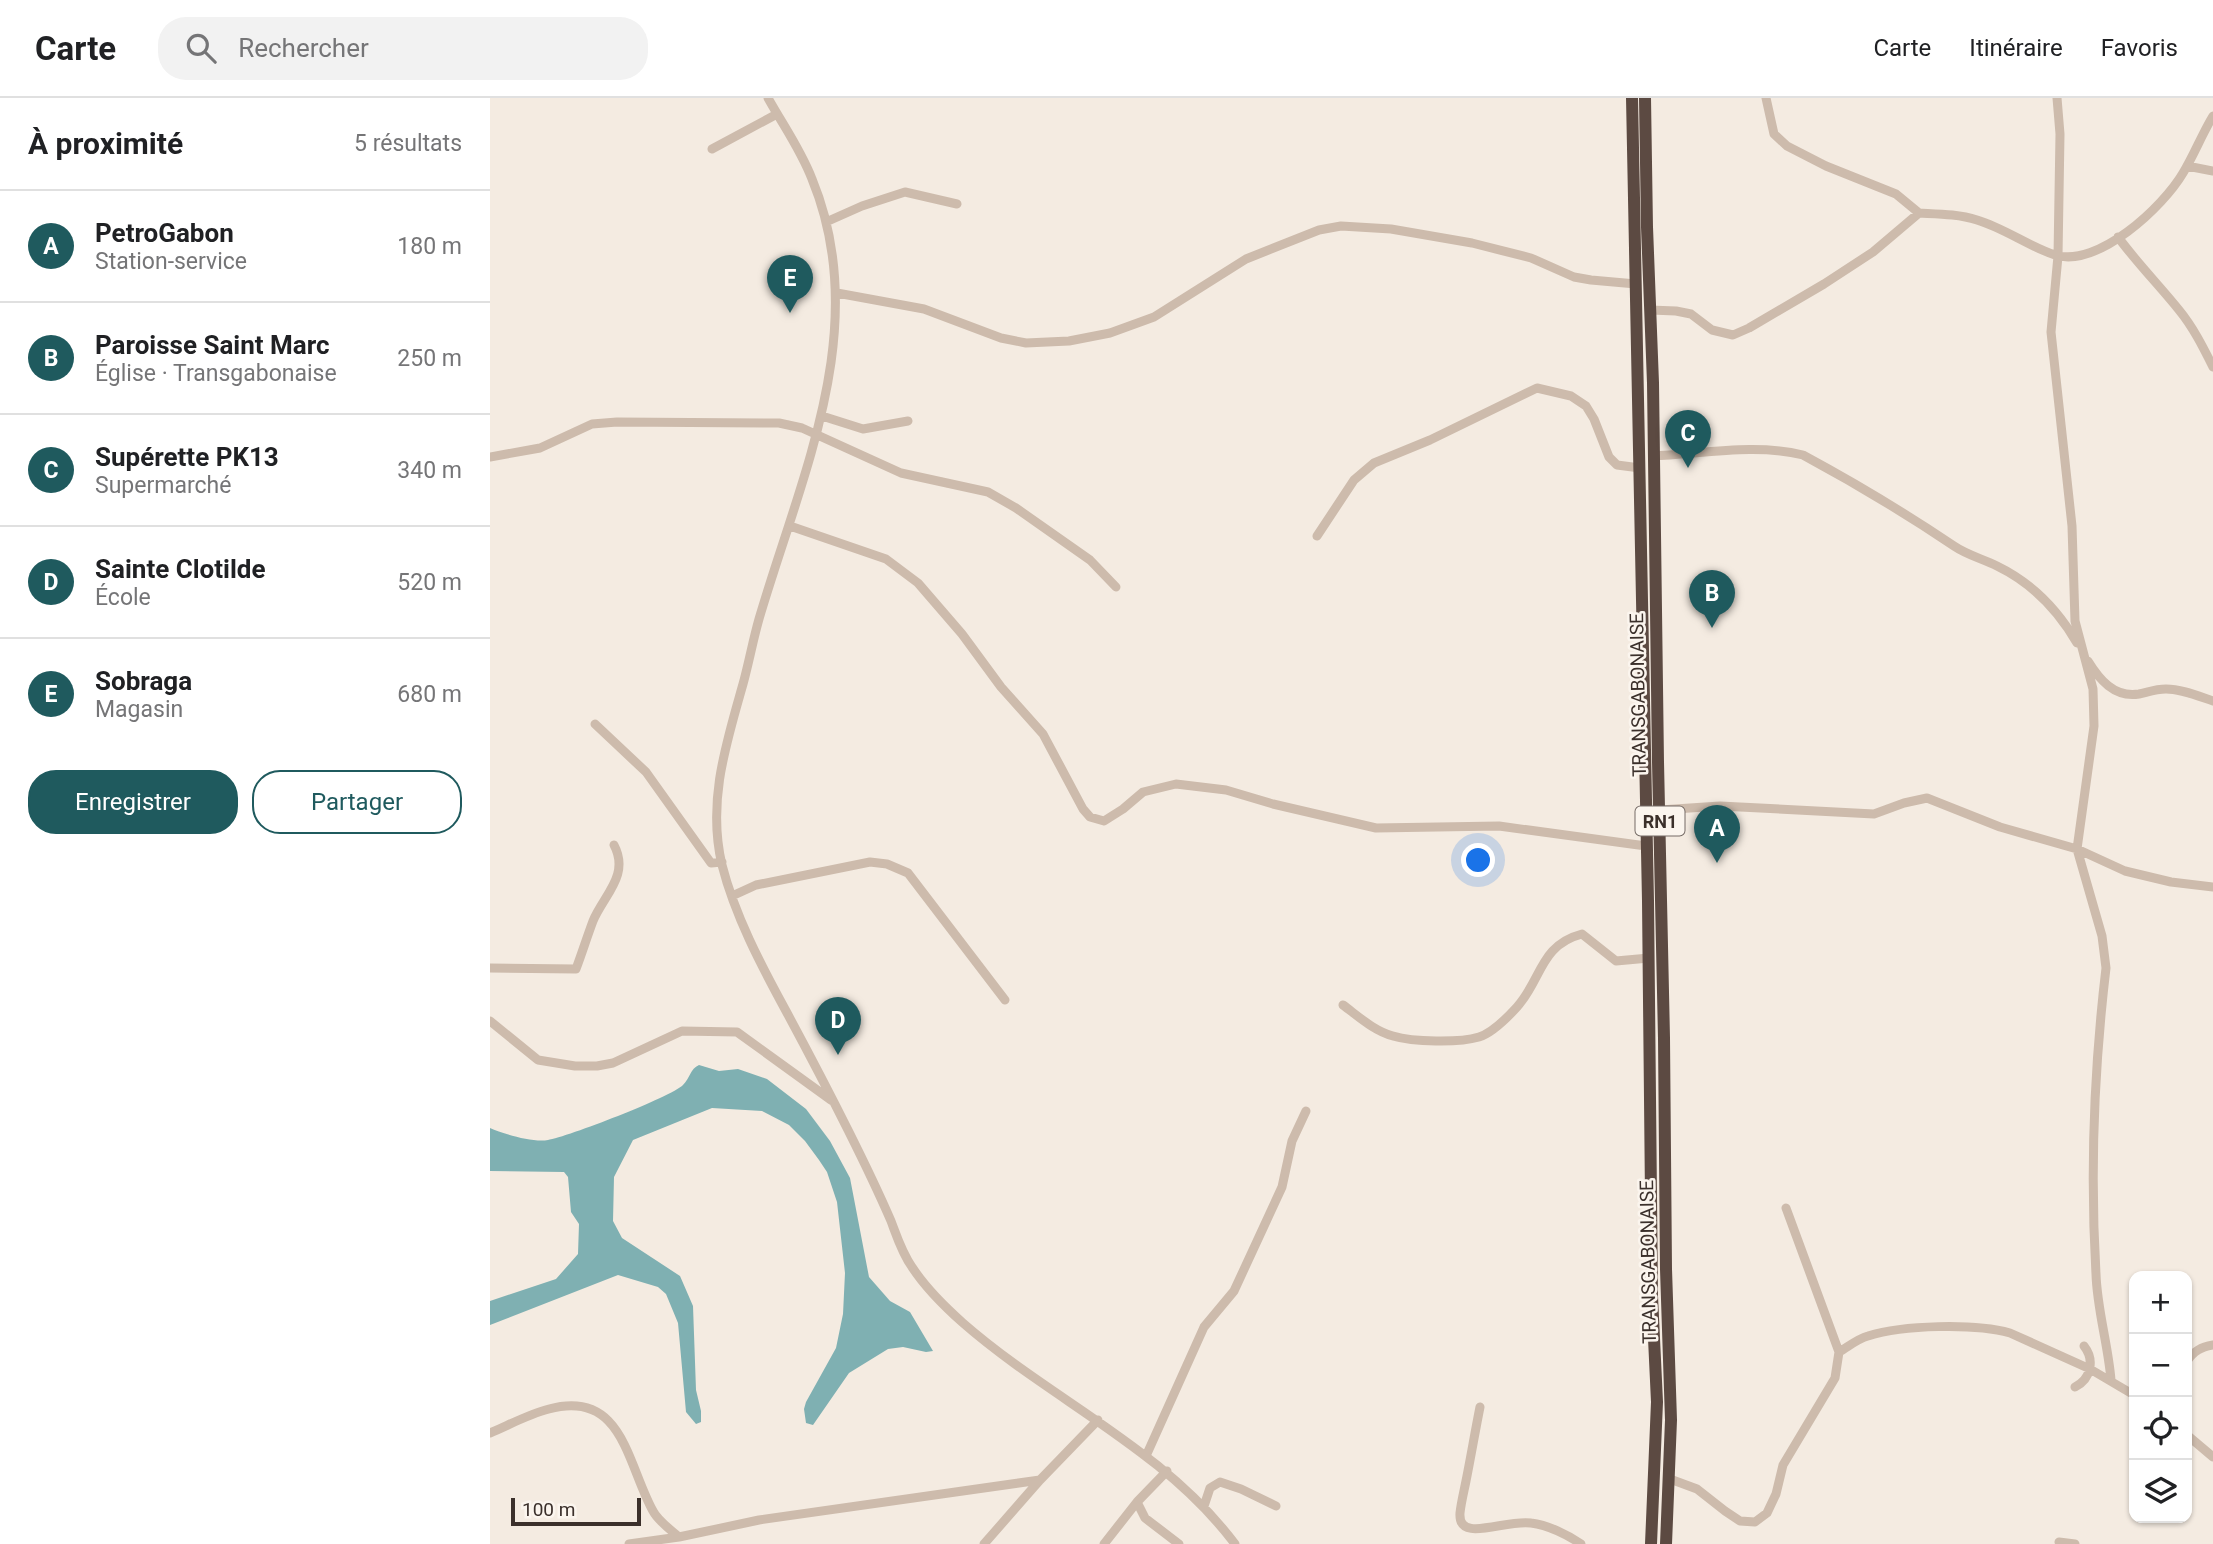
<!DOCTYPE html>
<html lang="fr">
<meta charset="utf-8">
<style>
:root{--surface:#fff;--page:#f2f2f2;--text:#202124;--muted:#757577;--line:#e0e0e0;--accent:#1f5a5e}
body{margin:0;font-family:Roboto,sans-serif;background:var(--page);color:var(--text)}
.controls{position:absolute;right:21px;bottom:21px;display:grid;overflow:hidden;border-radius:14px;box-shadow:0 2px 5px #0004}
.controls button{width:63px;height:63px;display:grid;place-items:center;padding:0;border:0;border-bottom:2px solid var(--line);background:var(--surface);color:var(--text);font:35px sans-serif}
.scale{position:absolute;left:21px;bottom:18px;width:130px;box-sizing:border-box;padding-left:7px;border:4px solid #3b302b;border-top:0;font-size:19px;line-height:24px;white-space:nowrap;color:#3b302b;-webkit-text-stroke:5px #fbf5ee;paint-order:stroke}
.you{position:absolute;left:989px;top:763px;width:24px;height:24px;margin:-18px;border:5px solid #fff;border-radius:50%;background:#1a73e8;box-shadow:0 0 0 10px #1a73e833}
.badge{display:grid;place-items:center;width:46px;height:46px;border-radius:50%;background:var(--accent);color:#fff;font-size:23px;font-weight:700}
.pin{position:absolute;translate:-50% -58px;filter:drop-shadow(0 2px 4px #0008)}
.pin::after{content:'';position:absolute;top:37px;width:24px;height:21px;background:inherit;clip-path:polygon(0 0,100% 0,50% 100%)}
.list{margin:0;padding:0;list-style:none}
h2{display:flex;justify-content:space-between;align-items:center;height:91px;margin:0;padding:0 28px;font-size:30px}
h2 small{font-size:23px;font-weight:400;color:var(--muted)}
.list li{display:grid;grid-template-columns:46px 1fr auto;gap:21px;align-items:center;box-sizing:border-box;height:112px;padding:0 28px;border-top:2px solid var(--line)}
.list b{display:block;font-size:26px;white-space:nowrap}
.list p{margin:0;font-size:23px;white-space:nowrap;color:var(--muted)}
.list em{font-size:23px;font-style:normal;color:var(--muted)}
.actions{display:flex;gap:14px;padding:21px 28px}
.actions a{flex:1;padding:16px 0;border:2px solid var(--accent);border-radius:28px;text-align:center;font-size:24px;color:var(--accent)}
.actions .main{background:var(--accent);color:#fff}
.icon{flex:none;width:38px;height:38px;fill:none;stroke:currentColor;stroke-width:2;stroke-linecap:round;stroke-linejoin:round}
.map{position:relative;flex:none;width:1723px;height:1446px;overflow:hidden}
header{display:flex;align-items:center;gap:42px;box-sizing:border-box;height:98px;padding:0 35px;background:var(--surface);border-bottom:2px solid var(--line)}
header strong{font-size:33px}
nav{display:flex;gap:38px;margin-inline-start:auto;font-size:24px}
.search{width:490px;height:63px;background:var(--page);display:flex;align-items:center;gap:18px;box-sizing:border-box;padding:0 24px;border-radius:28px;color:var(--muted);font-size:26px}
main{display:flex}
aside{flex:1;background:var(--surface)}
.map>svg:first-child{display:block}
</style>
<header>
<strong>Carte</strong>
<div class="search"><svg class="icon" aria-label="search" viewBox="0 0 24 24"><circle cx="10" cy="10" r="6"/><path d="M15 15l6 6"/></svg>Rechercher</div>
<nav><a>Carte</a><a>Itinéraire</a><a>Favoris</a></nav>
</header>
<main>
<aside>
<h2>À proximité<small>5 résultats</small></h2>
<ul class="list">
<li><span class="badge">A</span><div><b>PetroGabon</b><p>Station-service</p></div><em>180 m</em></li>
<li><span class="badge">B</span><div><b>Paroisse Saint Marc</b><p>Église · Transgabonaise</p></div><em>250 m</em></li>
<li><span class="badge">C</span><div><b>Supérette PK13</b><p>Supermarché</p></div><em>340 m</em></li>
<li><span class="badge">D</span><div><b>Sainte Clotilde</b><p>École</p></div><em>520 m</em></li>
<li><span class="badge">E</span><div><b>Sobraga</b><p>Magasin</p></div><em>680 m</em></li>
</ul>
<div class="actions"><a class="main">Enregistrer</a><a>Partager</a></div>
</aside>
<div class="map">
<svg width="1723" height="1446" viewBox="0 0 1723 1446">
<rect width="100%" height="100%" fill="#f4ebe1"/>
<path fill="#7fb0b2" d="M 209,967 L 229,973 L 248,971 L 277,981 L 316,1011 L 340,1043 L 360,1080 L 379,1179 L 400,1203 L 420,1214 L 443,1253 L 436,1254 L 413,1249 L 398,1251 L 359,1275 L 323,1327 L 316,1325 L 314,1311 L 316,1304 L 346,1250 L 353,1216 L 355,1175 L 347,1104 L 337,1074 L 329,1062 L 315,1043 L 299,1027 L 272,1013 L 222,1010 L 143,1042 L 124,1079 L 123,1123 L 132,1140 L 190,1178 L 203,1208 L 206,1292 L 211,1313 L 211,1324 L 206,1326 L 196,1314 L 188,1225 L 176,1196 L 168,1189 L 128,1177 L 0,1227 L 0,1203 L 66,1181 L 88,1156 L 89,1126 L 81,1114 L 78,1079 L 74,1074 L 0,1073 L 0,1030 C 13,1036 44,1045 58,1042 C 77,1039 181,999 193,987 C 200,980 200,971 209,967 Z"/>
<g fill="none" stroke-linecap="round" stroke-linejoin="round">
<path stroke="#cdbbac" stroke-width="9" d="M 278,0 C 293,27 311,52 322,81 C 383,229 311,378 269,521 C 263,542 259,564 253,586 C 236,646 217,704 232,767 C 245,818 271,867 296,913 C 317,952 338,992 358,1032 C 373,1062 388,1093 401,1123 C 407,1139 412,1155 422,1169 C 435,1189 455,1209 473,1225 C 561,1302 673,1350 745,1446
M 1276,0 L 1284,36 L 1297,48 L 1336,68 L 1406,96 L 1429,115
M 1567,0 L 1570,36 L 1568,158 L 1561,234 L 1582,428 L 1585,523 L 1603,591 L 1604,628 L 1587,751 L 1612,838 L 1616,870 C 1604,971 1600,1074 1606,1176 C 1607,1211 1618,1246 1621,1282
M 222,51 L 287,16
M 1697,68 L 1723,73
M 336,124 L 372,108 L 415,94 L 467,106
M 1628,139 C 1647,165 1669,187 1689,212 C 1703,229 1713,249 1723,269
M 347,195 L 434,211 L 511,240 L 536,245 L 579,243 L 620,235 L 664,219 L 756,161 L 829,132 L 851,128 L 901,131 L 982,145 L 1041,160 L 1084,179 L 1101,182 L 1146,186
M 1160,212 L 1186,213 L 1201,216 L 1222,232 L 1243,237 L 1259,230 L 1334,186 L 1383,154 L 1429,115 C 1448,116 1468,116 1487,122 C 1514,130 1538,148 1565,157 C 1608,170 1673,109 1693,75 C 1704,57 1712,36 1723,18
M 332,318 L 373,331 L 418,323
M 1163,358 C 1211,356 1266,345 1313,357 C 1365,385 1415,415 1464,448 C 1477,457 1493,461 1507,468 C 1542,485 1568,512 1587,545
M 0,359 L 50,350 L 102,326 L 127,324 L 289,325 L 312,330 L 411,375 L 498,394 L 526,410 L 600,462 L 626,489
M 300,428 L 396,461 L 428,485 L 472,536 L 511,589 L 553,636 L 593,711 L 600,719 L 614,723 L 633,711 L 653,694 L 686,686 L 736,692 L 783,706 L 886,730 L 1009,728 L 1156,748
M 827,438 L 864,382 L 884,365 L 940,342 L 1047,290 L 1081,298 L 1096,308 L 1104,321 L 1119,359 L 1127,367 L 1150,370
M 1598,563 C 1609,581 1624,600 1649,596 C 1658,594 1666,591 1676,591 C 1691,591 1708,598 1723,603
M 105,626 L 156,674 L 221,765 L 232,764
M 1170,712 L 1230,708 L 1384,716 L 1414,705 L 1437,700 L 1510,729 L 1587,751 L 1635,773 L 1681,784 L 1723,789
M 242,798 L 266,787 L 380,764 L 397,766 L 418,775 L 515,902
M 0,870 L 86,871 C 92,855 97,839 103,823 C 114,797 140,777 124,747
M 853,907 C 868,918 884,933 903,938 C 923,944 969,945 989,939 C 1002,935 1017,920 1027,909 C 1052,881 1050,847 1092,836 L 1126,863 L 1159,860
M 0,923 L 48,962 L 85,968 L 107,968 L 123,965 L 192,933 L 247,934 L 341,1002
M 1296,1110 L 1349,1254
M 1697,1263 C 1704,1253 1711,1249 1723,1247
M 1585,1289 C 1601,1281 1605,1262 1594,1248
M 990,1309 C 985,1334 981,1358 976,1383 C 974,1393 971,1405 970,1415 C 968,1446 1015,1421 1041,1425 C 1058,1427 1078,1437 1091,1446
M 0,1335 C 19,1327 39,1316 59,1311 C 133,1291 137,1366 163,1413 C 168,1423 181,1432 189,1439
M 1697,1337 L 1723,1359
M 656,1358 L 714,1229 L 744,1193 L 792,1089 L 802,1043 L 816,1013
M 1180,1381 L 1207,1391 L 1235,1413 L 1250,1423 L 1265,1424 L 1277,1415 L 1286,1396 L 1293,1367 L 1345,1280 L 1349,1254 C 1358,1249 1367,1241 1378,1238 C 1413,1227 1484,1225 1520,1235 L 1600,1271 L 1644,1297
M 647,1404 L 655,1420 L 689,1446
M 714,1408 L 720,1390 L 730,1384 L 751,1391 L 786,1408
M 1569,1444 L 1585,1446
M 139,1446 L 189,1439 L 269,1422 L 550,1382
M 494,1446 L 550,1382 L 608,1322
M 614,1446 L 647,1404 L 677,1373"/>
<path stroke="#5c4a42" stroke-width="12" d="M 1142,0 L 1158,803 L 1162,1198 L 1167,1304 L 1161,1446
M 1155,0 L 1157,129 L 1163,285 L 1168,664 L 1174,940 L 1176,1171 L 1181,1322 L 1176,1446"/>
</g>
<g text-anchor="middle" dominant-baseline="central" stroke-width="5" stroke-linejoin="round" paint-order="stroke">
<rect fill="#fbf5ee" stroke="#756b66" stroke-width="2" x="1145.5" y="708.5" width="49" height="29" rx="5"/>
<g font-size="18" font-weight="bold" fill="#3b302b">
<text x="1170" y="723">RN1</text>
</g>
<g font-size="19" fill="#3b302b" stroke="#fbf5ee">
<text transform="translate(1148 597) rotate(-91)">TRANSGABONAISE</text>
<text transform="translate(1158 1164) rotate(-91)">TRANSGABONAISE</text>
</g>
</g>
</svg>
<div class="controls">
<button>+</button>
<button>−</button>
<button><svg class="icon" aria-label="locate" viewBox="0 0 24 24"><circle cx="12" cy="12" r="6"/><path d="M12 2v4M12 18v4M2 12h4M18 12h4"/></svg></button>
<button><svg class="icon" aria-label="layers" viewBox="0 0 24 24"><path d="M12 4l9 5-9 5-9-5zM3 14l9 5 9-5"/></svg></button>
</div>
<div class="scale">100 m</div>
<div class="you"></div>
<div class="pin badge" style="left:1227px;top:765px">A</div>
<div class="pin badge" style="left:1222px;top:530px">B</div>
<div class="pin badge" style="left:1198px;top:370px">C</div>
<div class="pin badge" style="left:348px;top:957px">D</div>
<div class="pin badge" style="left:300px;top:215px">E</div>
</div>
</main>
